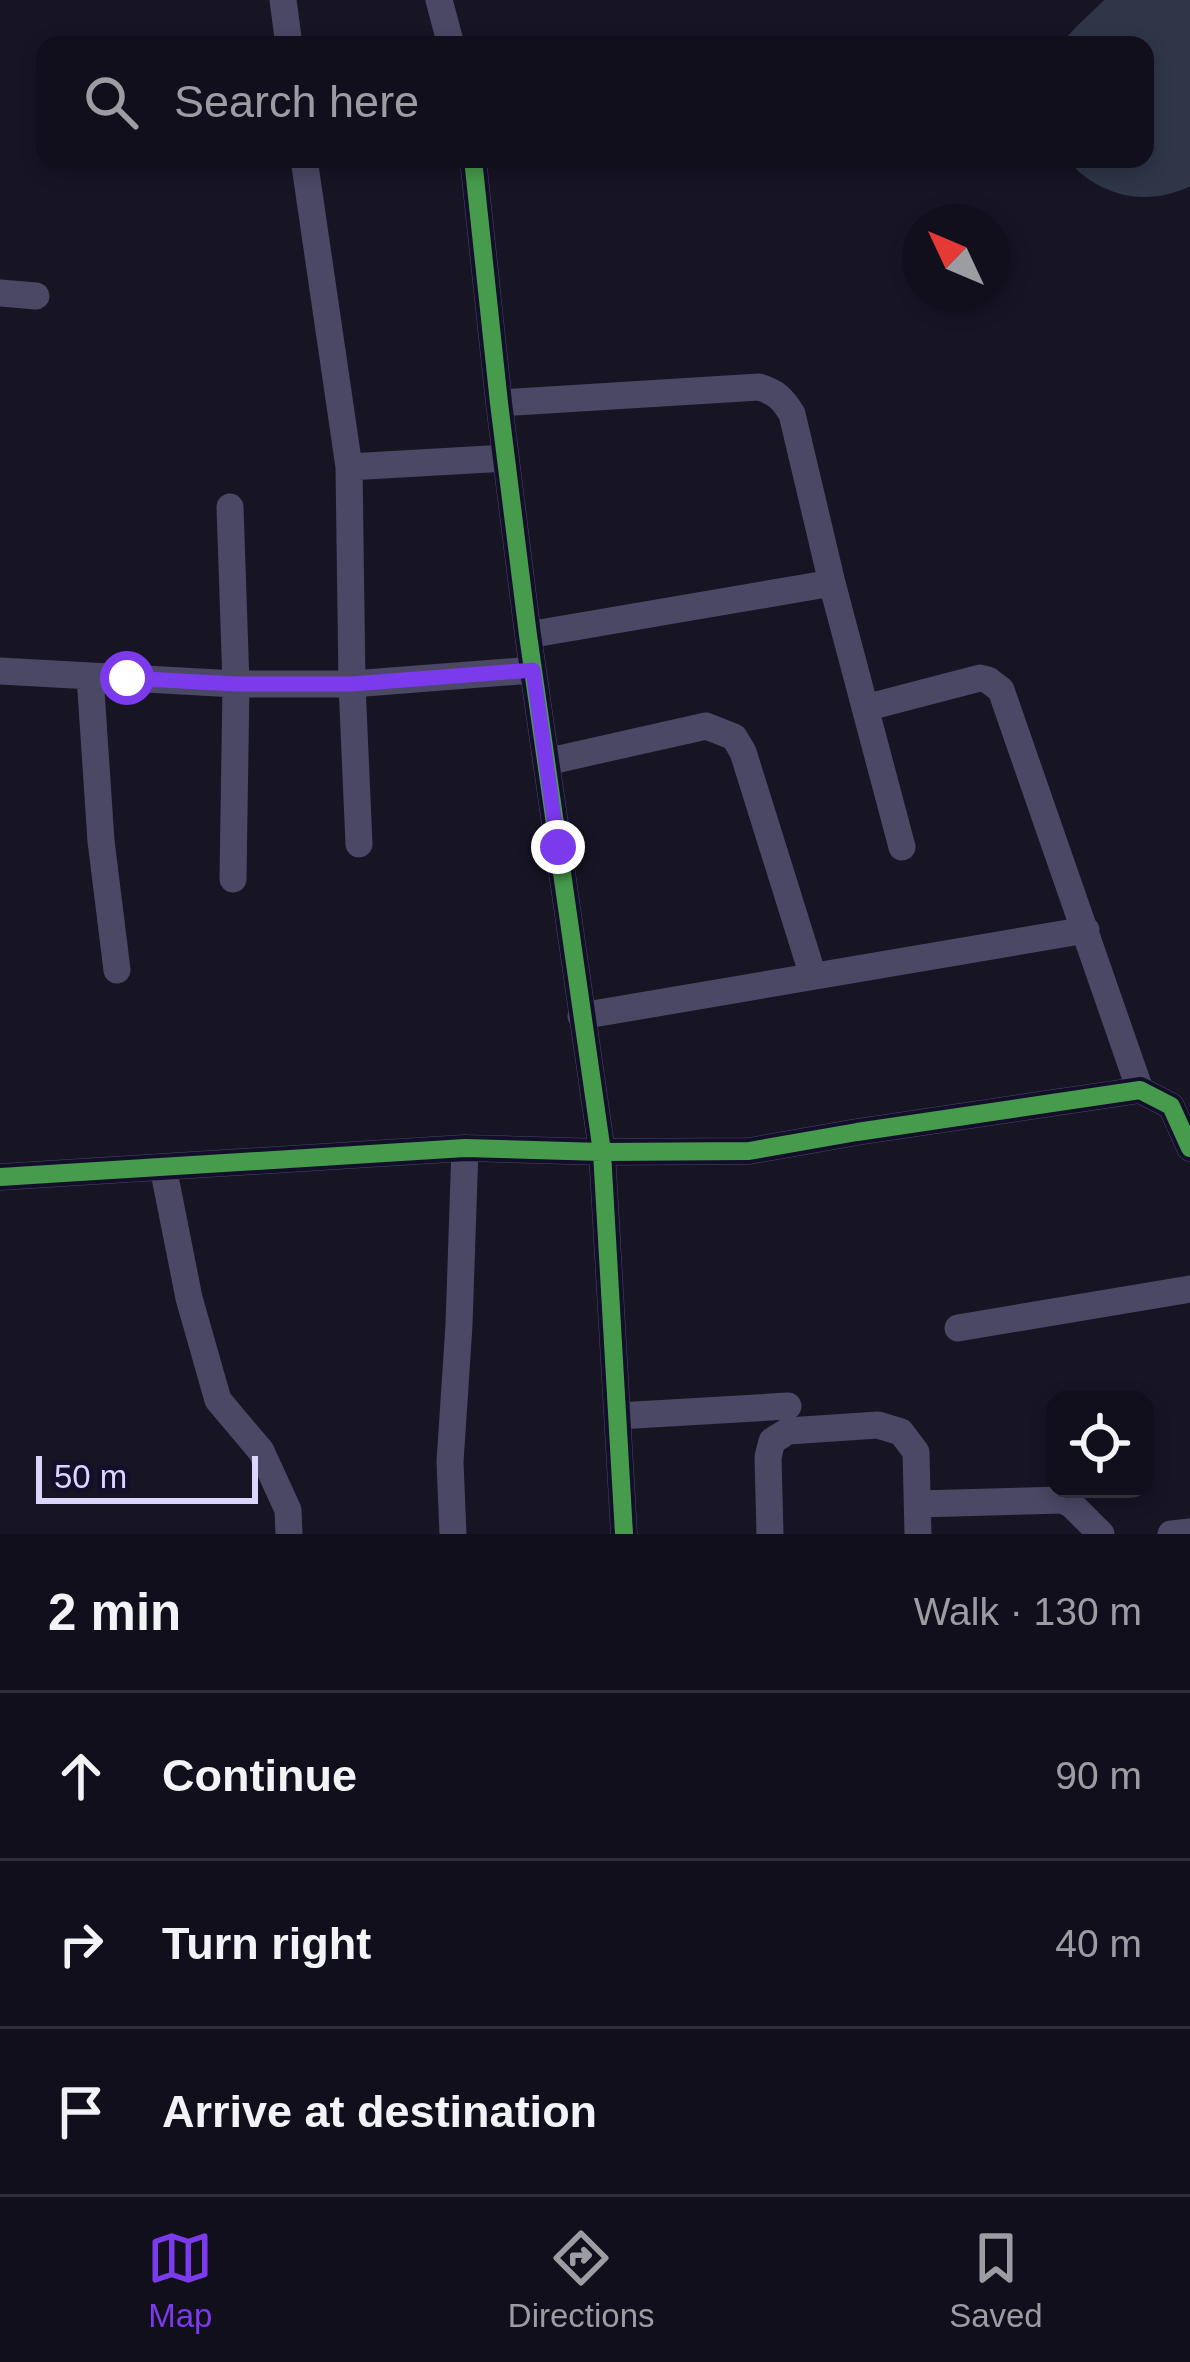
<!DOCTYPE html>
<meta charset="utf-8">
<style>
:root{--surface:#110f1b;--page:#1a1824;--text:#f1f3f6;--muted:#9c9ca3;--line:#302f3a;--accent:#7c3aed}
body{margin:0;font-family:Helvetica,sans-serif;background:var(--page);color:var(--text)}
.controls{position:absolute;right:36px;bottom:36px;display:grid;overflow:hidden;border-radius:24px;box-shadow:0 6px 18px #0003}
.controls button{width:108px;height:108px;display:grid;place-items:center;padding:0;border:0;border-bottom:3px solid var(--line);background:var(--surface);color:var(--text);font:60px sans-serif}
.compass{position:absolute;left:902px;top:204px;width:108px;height:108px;border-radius:50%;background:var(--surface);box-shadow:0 6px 18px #0003;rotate:314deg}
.scale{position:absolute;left:36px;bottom:30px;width:222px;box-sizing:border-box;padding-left:12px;border:6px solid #dcd6ff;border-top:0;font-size:33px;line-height:42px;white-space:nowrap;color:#dcd6ff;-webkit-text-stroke:9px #130e2a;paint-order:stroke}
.stop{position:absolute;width:36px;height:36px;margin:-27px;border:9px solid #7c3aed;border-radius:50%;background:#fff}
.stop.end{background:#7c3aed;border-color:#fff;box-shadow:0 3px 12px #0008}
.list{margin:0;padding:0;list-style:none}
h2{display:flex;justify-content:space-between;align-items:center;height:156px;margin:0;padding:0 48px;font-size:51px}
h2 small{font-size:39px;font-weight:400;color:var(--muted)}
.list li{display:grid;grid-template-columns:78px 1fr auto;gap:36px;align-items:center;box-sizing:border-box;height:168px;padding:0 48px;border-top:3px solid var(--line)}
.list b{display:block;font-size:45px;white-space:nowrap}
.list em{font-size:39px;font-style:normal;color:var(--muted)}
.icon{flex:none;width:66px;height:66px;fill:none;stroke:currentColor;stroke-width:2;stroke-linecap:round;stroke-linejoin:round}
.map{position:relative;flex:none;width:1190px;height:1534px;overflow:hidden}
.search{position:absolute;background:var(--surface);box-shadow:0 6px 18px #0003;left:36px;right:36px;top:36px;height:132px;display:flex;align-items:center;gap:30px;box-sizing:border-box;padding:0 42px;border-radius:24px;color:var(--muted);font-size:45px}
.sheet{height:660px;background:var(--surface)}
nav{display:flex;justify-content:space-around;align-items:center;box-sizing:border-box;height:168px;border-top:3px solid var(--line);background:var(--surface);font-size:33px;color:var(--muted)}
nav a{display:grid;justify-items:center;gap:6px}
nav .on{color:var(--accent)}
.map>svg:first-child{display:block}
</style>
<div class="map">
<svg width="1190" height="1534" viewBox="0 0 1190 1534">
<rect width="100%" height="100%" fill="#171424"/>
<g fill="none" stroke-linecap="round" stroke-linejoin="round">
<path stroke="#2e3648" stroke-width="198" d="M 1145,98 L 1190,55"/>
<path stroke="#4a4865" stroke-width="27" d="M 283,0 L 289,45
M 439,0 L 451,45
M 304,159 L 349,467 L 352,684 L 359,844
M 473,159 L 499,403 L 528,635 L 602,1152 L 624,1534
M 0,293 L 36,296
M 499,403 L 759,387 C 776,392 783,399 792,414 L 832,583 L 902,847
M 349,467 L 506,458
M 230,507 L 236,684 L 233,879
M 528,635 L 832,583
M 0,671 L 236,684 L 352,684 L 533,670
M 90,676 L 101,841 L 117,970
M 865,708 L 980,678 L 988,680 L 1001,690 L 1140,1090
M 546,762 L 706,726 L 734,737 L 743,752 L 813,976
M 581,1016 L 1086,930
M 163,1167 L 189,1298 L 218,1400 L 261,1451 L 288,1510 L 289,1534
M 0,1177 L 465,1148 L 602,1152 L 749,1151 L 857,1132 L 1140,1090 L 1171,1106 L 1190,1148
M 958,1328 L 1190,1289
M 618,1416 L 788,1406
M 918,1504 L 1063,1500 L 1072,1505 L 1101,1534
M 453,1534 L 450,1462 L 459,1325 L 465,1148
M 770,1534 L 768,1457 L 772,1441 L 788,1431 L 878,1425 L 901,1432 L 916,1452 L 918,1534
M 1171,1534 L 1190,1532"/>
<defs>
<path id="cycleway" d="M 473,159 L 499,403 L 528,635 L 602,1152 L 624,1534
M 0,1177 L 465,1148 L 602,1152 L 749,1151 L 857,1132 L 1140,1090 L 1171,1106 L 1190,1148"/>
</defs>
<use href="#cycleway" stroke="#130e2a" stroke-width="26"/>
<use href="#cycleway" stroke="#469c4c" stroke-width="18"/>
</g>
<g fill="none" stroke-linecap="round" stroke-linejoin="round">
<path stroke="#7c3aed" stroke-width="15" d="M 127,678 L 236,684 L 352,684 L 533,670 L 558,847"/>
</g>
</svg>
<div class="controls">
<button><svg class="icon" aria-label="locate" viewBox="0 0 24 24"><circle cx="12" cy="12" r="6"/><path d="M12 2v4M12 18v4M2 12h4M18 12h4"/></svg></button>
</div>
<svg class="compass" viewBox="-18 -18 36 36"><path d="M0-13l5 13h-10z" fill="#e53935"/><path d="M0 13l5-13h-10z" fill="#9c9ca3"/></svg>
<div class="scale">50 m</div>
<div class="stop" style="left:127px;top:678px"></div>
<div class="stop end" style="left:558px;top:847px"></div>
<div class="search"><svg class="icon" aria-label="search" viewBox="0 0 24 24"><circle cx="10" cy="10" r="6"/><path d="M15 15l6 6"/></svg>Search here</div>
</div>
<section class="sheet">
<h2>2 min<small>Walk · 130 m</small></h2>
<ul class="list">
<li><svg class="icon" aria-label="ahead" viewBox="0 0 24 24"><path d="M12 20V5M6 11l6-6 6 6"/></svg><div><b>Continue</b></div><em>90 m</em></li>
<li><svg class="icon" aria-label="right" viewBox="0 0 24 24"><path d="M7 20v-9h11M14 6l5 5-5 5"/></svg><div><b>Turn right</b></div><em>40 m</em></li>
<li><svg class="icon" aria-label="arrive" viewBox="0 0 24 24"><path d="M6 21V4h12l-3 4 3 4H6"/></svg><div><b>Arrive at destination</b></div></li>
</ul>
</section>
<nav>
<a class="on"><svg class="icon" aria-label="map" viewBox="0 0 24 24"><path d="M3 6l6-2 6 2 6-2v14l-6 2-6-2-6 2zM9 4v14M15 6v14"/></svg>Map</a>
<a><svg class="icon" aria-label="directions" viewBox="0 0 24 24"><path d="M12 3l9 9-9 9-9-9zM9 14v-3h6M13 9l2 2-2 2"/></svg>Directions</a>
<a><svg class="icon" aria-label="saved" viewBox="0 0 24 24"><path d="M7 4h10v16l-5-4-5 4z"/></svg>Saved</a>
</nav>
